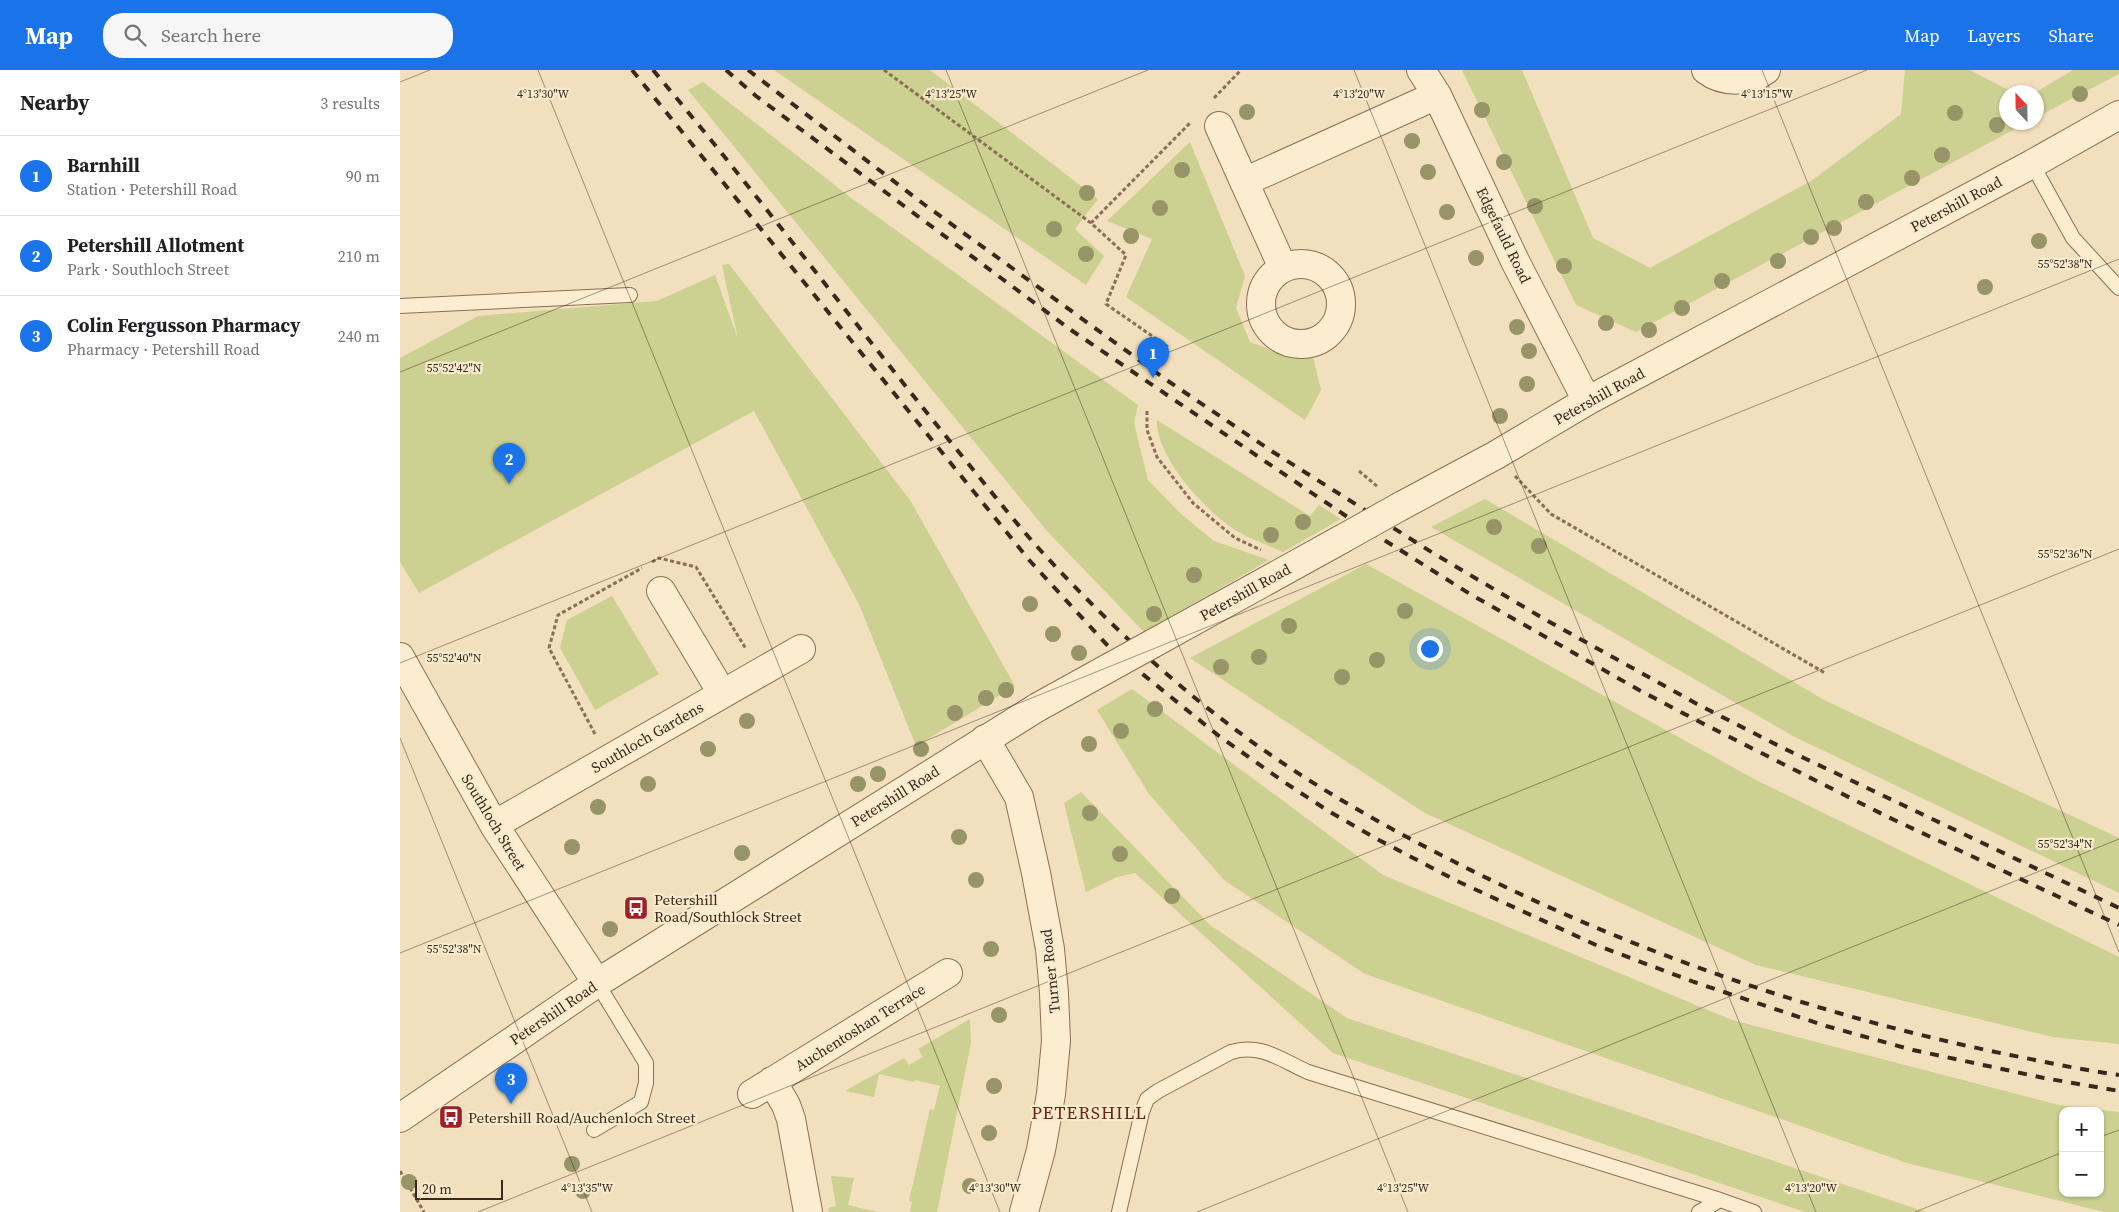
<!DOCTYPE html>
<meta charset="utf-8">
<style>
:root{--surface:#fff;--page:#f6f6f6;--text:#202124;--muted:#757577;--line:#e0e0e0;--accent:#1a73e8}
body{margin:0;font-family:"Source Serif 4",serif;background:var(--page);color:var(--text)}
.controls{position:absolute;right:15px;bottom:15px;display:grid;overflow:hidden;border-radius:10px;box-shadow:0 1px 4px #0004}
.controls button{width:45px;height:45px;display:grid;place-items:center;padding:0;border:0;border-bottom:1px solid var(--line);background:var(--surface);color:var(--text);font:25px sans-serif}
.compass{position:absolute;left:1599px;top:15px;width:45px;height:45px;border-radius:50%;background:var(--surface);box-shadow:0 1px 4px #0004;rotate:338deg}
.scale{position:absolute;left:15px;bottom:12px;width:88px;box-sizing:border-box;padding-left:5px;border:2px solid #39281b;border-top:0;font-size:14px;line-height:18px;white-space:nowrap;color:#39281b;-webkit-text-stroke:4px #f8eacd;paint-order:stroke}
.you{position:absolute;left:1029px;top:578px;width:18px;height:18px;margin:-12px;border:4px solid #fff;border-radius:50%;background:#1a73e8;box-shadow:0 0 0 8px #1a73e833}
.badge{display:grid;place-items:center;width:32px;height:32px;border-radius:50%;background:var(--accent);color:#fff;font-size:16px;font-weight:700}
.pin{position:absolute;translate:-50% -41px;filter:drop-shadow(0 1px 2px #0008)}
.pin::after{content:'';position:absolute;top:26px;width:18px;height:15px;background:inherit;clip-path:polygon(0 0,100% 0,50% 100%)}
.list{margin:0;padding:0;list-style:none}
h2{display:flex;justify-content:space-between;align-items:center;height:65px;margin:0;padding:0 20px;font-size:21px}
h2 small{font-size:16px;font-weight:400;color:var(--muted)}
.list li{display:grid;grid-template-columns:32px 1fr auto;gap:15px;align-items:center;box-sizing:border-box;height:80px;padding:0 20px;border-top:1px solid var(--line)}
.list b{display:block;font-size:19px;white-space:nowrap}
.list p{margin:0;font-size:16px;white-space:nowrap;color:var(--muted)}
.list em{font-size:16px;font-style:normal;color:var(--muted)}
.icon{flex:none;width:28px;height:28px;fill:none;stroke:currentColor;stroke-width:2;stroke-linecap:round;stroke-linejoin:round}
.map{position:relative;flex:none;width:1719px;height:1142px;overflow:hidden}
header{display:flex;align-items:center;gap:30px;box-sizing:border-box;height:70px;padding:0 25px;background:var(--accent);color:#fff}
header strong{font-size:24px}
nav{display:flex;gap:28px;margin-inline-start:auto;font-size:18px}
.search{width:350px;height:45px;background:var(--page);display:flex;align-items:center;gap:12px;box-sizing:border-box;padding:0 18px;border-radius:20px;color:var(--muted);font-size:19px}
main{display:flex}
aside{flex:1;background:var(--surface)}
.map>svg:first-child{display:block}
</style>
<header>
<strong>Map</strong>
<div class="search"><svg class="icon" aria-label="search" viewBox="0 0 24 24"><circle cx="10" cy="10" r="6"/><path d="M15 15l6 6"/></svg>Search here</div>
<nav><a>Map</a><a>Layers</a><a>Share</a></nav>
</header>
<main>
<aside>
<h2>Nearby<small>3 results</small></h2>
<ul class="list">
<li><span class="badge">1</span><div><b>Barnhill</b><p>Station · Petershill Road</p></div><em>90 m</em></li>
<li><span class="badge">2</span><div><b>Petershill Allotment</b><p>Park · Southloch Street</p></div><em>210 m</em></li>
<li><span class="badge">3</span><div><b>Colin Fergusson Pharmacy</b><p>Pharmacy · Petershill Road</p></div><em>240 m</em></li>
</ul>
</aside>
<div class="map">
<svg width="1719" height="1142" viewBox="0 0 1719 1142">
<rect width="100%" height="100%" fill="#f2dfbd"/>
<path fill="#ccd090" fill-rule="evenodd" d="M 374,0 L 530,0 L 698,129 L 675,159 L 704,186 L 686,215 Z
M 1062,0 L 1122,0 L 1193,168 L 1250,198 L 1411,111 L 1501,44 L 1505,0 L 1570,0 L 1612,22 L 1606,22 L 1606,52 L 1626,53 L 1236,262 L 1176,235 Z
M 1673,0 L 1719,0 L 1719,4 L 1637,47 L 1636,22 Z
M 303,12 L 450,127 L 738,335 L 734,353 L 748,410 L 780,443 L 814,471 L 869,490 L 744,562 L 647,461 L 288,20 Z
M 790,72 L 845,206 L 836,238 L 850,272 L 882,284 L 913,287 L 921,320 L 905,350 L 726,227 L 752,169 L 707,151 Z
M 329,194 L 510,430 L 615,616 L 516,676 L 459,534 L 354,341 L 19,523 L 0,492 L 0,288 L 78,246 L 257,231 L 315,205 L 338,269 L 322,195 Z
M 757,350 L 910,446 L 919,435 L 941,449 L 883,482 C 868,475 851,470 837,461 C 807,443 755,387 757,350 Z
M 1085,429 L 1424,630 L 1719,768 L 1719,823 L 1393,666 L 1031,457 Z
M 966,494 L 1356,710 L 1719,887 L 1719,974 L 1653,967 L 1356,895 L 1023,742 L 790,588 Z
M 212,526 L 259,604 L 195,640 L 160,578 L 167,550 Z
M 732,619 L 983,805 L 1332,950 L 1659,1035 L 1719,1042 L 1719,1142 L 1704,1142 L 1507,1093 L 965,904 L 824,810 L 749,724 L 697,640 ZM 1663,1041 L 1700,1041 L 1700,1123 L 1663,1123 Z
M 681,722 L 810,855 L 947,948 L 1526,1142 L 1405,1142 L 933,983 L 735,803 L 717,807 L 686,822 L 664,733 Z
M 570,949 L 571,973 L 537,1142 L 510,1142 L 512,1132 L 509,1131 L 530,1039 L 534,1040 L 540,1016 L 515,1010 L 514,1012 L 479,1004 L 474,1027 L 445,1021 L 504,988 L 509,995 L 523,987 L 518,979 Z
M 431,1106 L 454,1108 L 448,1135 L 477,1142 L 429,1142 L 428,1138 L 436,1136 Z"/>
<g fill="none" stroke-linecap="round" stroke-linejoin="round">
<defs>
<path id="service" d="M 1632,94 L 1673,168 L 1719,218
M 0,236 L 230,225
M 194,1060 L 241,1032 L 246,1013 L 246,993 L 197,913
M 719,1142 L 742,1042 L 747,1029 L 758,1021 L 831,982 C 861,973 881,990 908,1002 L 1320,1130
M 1299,1142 L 1320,1130 L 1354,1142"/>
<path id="minor" d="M 1021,0 L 1037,25 L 1115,191 L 1187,331
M 1306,0 C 1323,13 1349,13 1366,0
M 819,56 L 883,198
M 844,112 L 1037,25
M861 234a40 40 0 1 1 80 0a40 40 0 1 1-80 0Z
M 261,521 L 322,623
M 0,587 L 94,755 L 197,913
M 585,669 L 619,727 L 636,803 L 650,879 L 654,923 L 656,971 L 651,1024 L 641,1080 L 624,1142
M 94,755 L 401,579
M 372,1011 L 386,1035 L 391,1049 L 408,1142
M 352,1024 L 548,903"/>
<path id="tertiary" d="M 1001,436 L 1096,385 L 1187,331 L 1632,94 L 1719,45
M 752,574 L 942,469
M 0,1048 L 197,913 L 638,637"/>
</defs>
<use href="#service" stroke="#8b6f55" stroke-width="16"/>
<use href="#minor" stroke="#8b6f55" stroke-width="30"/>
<use href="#tertiary" stroke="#8b6f55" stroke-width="30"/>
<path stroke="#8b6f55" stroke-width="3" stroke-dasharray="4 2.5" stroke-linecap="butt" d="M 484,0 L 691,153
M 814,28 L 841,0
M 768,277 L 706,234 L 726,185 L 691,153 L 791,52
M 747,341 L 747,360 L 757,387 L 793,433 L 835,468 L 861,480
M 959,401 L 978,417
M 1115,406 L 1151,444 L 1425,603
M 252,492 L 259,488 L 296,497 L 346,579
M 195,664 L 149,578 L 158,545 L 242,498
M 0,1101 L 24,1142"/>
<use href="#service" stroke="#fcedd1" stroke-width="14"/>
<use href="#minor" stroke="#fcedd1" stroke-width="28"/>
<use href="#tertiary" stroke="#fcedd1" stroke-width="28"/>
<path stroke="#39281b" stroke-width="4" stroke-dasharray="9 9" stroke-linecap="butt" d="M 232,0 L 630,491 L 708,576 L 819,666 L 884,712 L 930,742 L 977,769 L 1057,811 L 1196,875 L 1294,912 L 1426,956 L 1513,980 L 1644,1008 L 1719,1021
M 253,0 C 356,122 452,251 553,375 C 583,411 611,448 642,482 C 700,545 763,605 832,657 C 898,707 971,749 1045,787 C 1223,879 1414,945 1610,985 C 1646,992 1682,1000 1719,1005
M 326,0 L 356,26 L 671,260 L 946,446 L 1070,524 L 1239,620 L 1296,650 L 1488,747 L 1719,855
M 348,0 L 525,135 L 768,311 L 873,382 L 1033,483 L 1146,550 L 1297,634 L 1381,677 L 1719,838"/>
<defs>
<path id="tertiary-bridge" d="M 942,469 L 1001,436
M 638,637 L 752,574"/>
</defs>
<use href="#tertiary-bridge" stroke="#8b6f55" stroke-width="30" stroke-linecap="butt"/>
<use href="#tertiary-bridge" stroke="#fcedd1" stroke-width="28"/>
</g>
<g fill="#979467">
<circle cx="1680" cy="24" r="8"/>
<circle cx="1082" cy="40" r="8"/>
<circle cx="847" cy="42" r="8"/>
<circle cx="1555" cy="43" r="8"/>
<circle cx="1597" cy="55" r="8"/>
<circle cx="1012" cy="71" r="8"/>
<circle cx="1542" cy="85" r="8"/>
<circle cx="1104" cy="92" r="8"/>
<circle cx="782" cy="100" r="8"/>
<circle cx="1028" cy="102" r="8"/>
<circle cx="1512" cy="108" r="8"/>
<circle cx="687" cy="123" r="8"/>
<circle cx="1466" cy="132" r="8"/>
<circle cx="1135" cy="136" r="8"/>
<circle cx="760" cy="138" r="8"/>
<circle cx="1047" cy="142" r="8"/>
<circle cx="1434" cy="158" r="8"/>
<circle cx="654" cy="159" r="8"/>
<circle cx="731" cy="166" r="8"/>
<circle cx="1411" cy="167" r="8"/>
<circle cx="1639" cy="171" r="8"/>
<circle cx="686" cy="184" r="8"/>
<circle cx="1076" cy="188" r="8"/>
<circle cx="1378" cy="191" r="8"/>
<circle cx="1164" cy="196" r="8"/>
<circle cx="1322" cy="211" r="8"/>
<circle cx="1585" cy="217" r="8"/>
<circle cx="1282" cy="238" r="8"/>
<circle cx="1206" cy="253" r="8"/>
<circle cx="1117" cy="257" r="8"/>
<circle cx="1249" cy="260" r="8"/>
<circle cx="1129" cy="281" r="8"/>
<circle cx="1127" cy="314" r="8"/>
<circle cx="1100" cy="346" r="8"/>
<circle cx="903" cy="452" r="8"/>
<circle cx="1094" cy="457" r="8"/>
<circle cx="871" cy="465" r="8"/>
<circle cx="1139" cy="476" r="8"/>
<circle cx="794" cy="505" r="8"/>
<circle cx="630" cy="534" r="8"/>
<circle cx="1005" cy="541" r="8"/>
<circle cx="754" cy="544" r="8"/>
<circle cx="889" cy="556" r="8"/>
<circle cx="653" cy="564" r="8"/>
<circle cx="679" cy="583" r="8"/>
<circle cx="859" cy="587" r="8"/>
<circle cx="977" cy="590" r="8"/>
<circle cx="821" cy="597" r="8"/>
<circle cx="942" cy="607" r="8"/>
<circle cx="606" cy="620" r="8"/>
<circle cx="586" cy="628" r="8"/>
<circle cx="755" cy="639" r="8"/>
<circle cx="555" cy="643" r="8"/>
<circle cx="347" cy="651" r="8"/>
<circle cx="721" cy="661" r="8"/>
<circle cx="689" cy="674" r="8"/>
<circle cx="308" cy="679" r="8"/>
<circle cx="521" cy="679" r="8"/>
<circle cx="478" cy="704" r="8"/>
<circle cx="248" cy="714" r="8"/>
<circle cx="458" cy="714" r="8"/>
<circle cx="198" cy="737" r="8"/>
<circle cx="690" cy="743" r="8"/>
<circle cx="559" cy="767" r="8"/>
<circle cx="172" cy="777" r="8"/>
<circle cx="342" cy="783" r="8"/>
<circle cx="720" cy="784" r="8"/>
<circle cx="576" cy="810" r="8"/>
<circle cx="772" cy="826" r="8"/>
<circle cx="210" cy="859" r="8"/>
<circle cx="591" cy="879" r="8"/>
<circle cx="599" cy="945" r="8"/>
<circle cx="594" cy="1016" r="8"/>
<circle cx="589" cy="1063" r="8"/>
<circle cx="172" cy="1094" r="8"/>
<circle cx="9" cy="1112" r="8"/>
<circle cx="570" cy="1116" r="8"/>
<circle cx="183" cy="1121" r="8"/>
</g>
<path fill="none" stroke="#39281b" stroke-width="1" stroke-opacity="0.45" d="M 138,0 L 600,1142M 546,0 L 1008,1142M 954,0 L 1416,1142M 1362,0 L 1719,882M 0,12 L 30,0M 0,302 L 748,0M 0,593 L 1467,0M 0,668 L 192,1142M 0,883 L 1719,189M 1700,1067 L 1719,1060M 78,1142 L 1719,479M 797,1142 L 1719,769M 1515,1142 L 1663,1082"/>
<defs>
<symbol id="bus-square" viewBox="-11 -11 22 22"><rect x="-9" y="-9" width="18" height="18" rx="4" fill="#9f1f27" stroke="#f8eacd"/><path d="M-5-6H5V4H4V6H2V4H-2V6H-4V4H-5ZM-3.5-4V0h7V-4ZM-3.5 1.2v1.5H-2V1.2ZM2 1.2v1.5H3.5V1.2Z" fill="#fff"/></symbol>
</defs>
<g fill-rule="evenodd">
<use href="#bus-square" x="222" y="824" width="28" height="28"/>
<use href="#bus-square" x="37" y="1033" width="28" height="28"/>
</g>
<g text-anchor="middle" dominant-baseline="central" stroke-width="4.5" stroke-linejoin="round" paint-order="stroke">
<g font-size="15" fill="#39281b" stroke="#f8eacd">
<text transform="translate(1556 134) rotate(-28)">Petershill Road</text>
<text transform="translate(1104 165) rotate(64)">Edgefauld Road</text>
<text transform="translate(1199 326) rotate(-29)">Petershill Road</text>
<text transform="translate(845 522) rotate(-29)">Petershill Road</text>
<text transform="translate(247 667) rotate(-30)">Southloch Gardens</text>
<text transform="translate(495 726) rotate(-32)">Petershill Road</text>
<text transform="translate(94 752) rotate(59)">Southloch Street</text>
<text transform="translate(650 901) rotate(-96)">Turner Road</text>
<text transform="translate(153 943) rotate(-34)">Petershill Road</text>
<text transform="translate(460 957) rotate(-32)">Auchentoshan Terrace</text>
</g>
<g font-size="15" fill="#39281b" stroke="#f8eacd" text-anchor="start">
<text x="254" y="829">Petershill<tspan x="254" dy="17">Road/Southlock Street</tspan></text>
<text x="68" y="1047">Petershill Road/Auchenloch Street</text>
</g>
<g font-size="18" letter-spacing="1" fill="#692416" stroke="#f8eacd">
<text x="689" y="1042">PETERSHILL</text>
</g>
</g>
<g font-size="12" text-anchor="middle" fill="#39281b" stroke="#f8eacd" stroke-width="4.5" stroke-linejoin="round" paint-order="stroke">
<text x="143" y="28">4°13'30"W</text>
<text x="551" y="28">4°13'25"W</text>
<text x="959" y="28">4°13'20"W</text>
<text x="1367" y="28">4°13'15"W</text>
<text x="1665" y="198">55°52'38"N</text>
<text x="54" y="302">55°52'42"N</text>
<text x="1665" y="488">55°52'36"N</text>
<text x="54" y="592">55°52'40"N</text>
<text x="1665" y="778">55°52'34"N</text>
<text x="54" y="883">55°52'38"N</text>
<text x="187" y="1122">4°13'35"W</text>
<text x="595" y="1122">4°13'30"W</text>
<text x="1003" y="1122">4°13'25"W</text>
<text x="1411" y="1122">4°13'20"W</text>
</g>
</svg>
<div class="controls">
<button>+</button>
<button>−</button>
</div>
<svg class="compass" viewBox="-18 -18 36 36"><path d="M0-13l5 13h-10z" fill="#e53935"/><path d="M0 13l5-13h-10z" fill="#757577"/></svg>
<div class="scale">20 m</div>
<div class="you"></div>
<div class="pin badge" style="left:753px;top:308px">1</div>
<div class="pin badge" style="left:109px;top:414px">2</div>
<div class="pin badge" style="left:111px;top:1034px">3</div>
</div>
</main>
